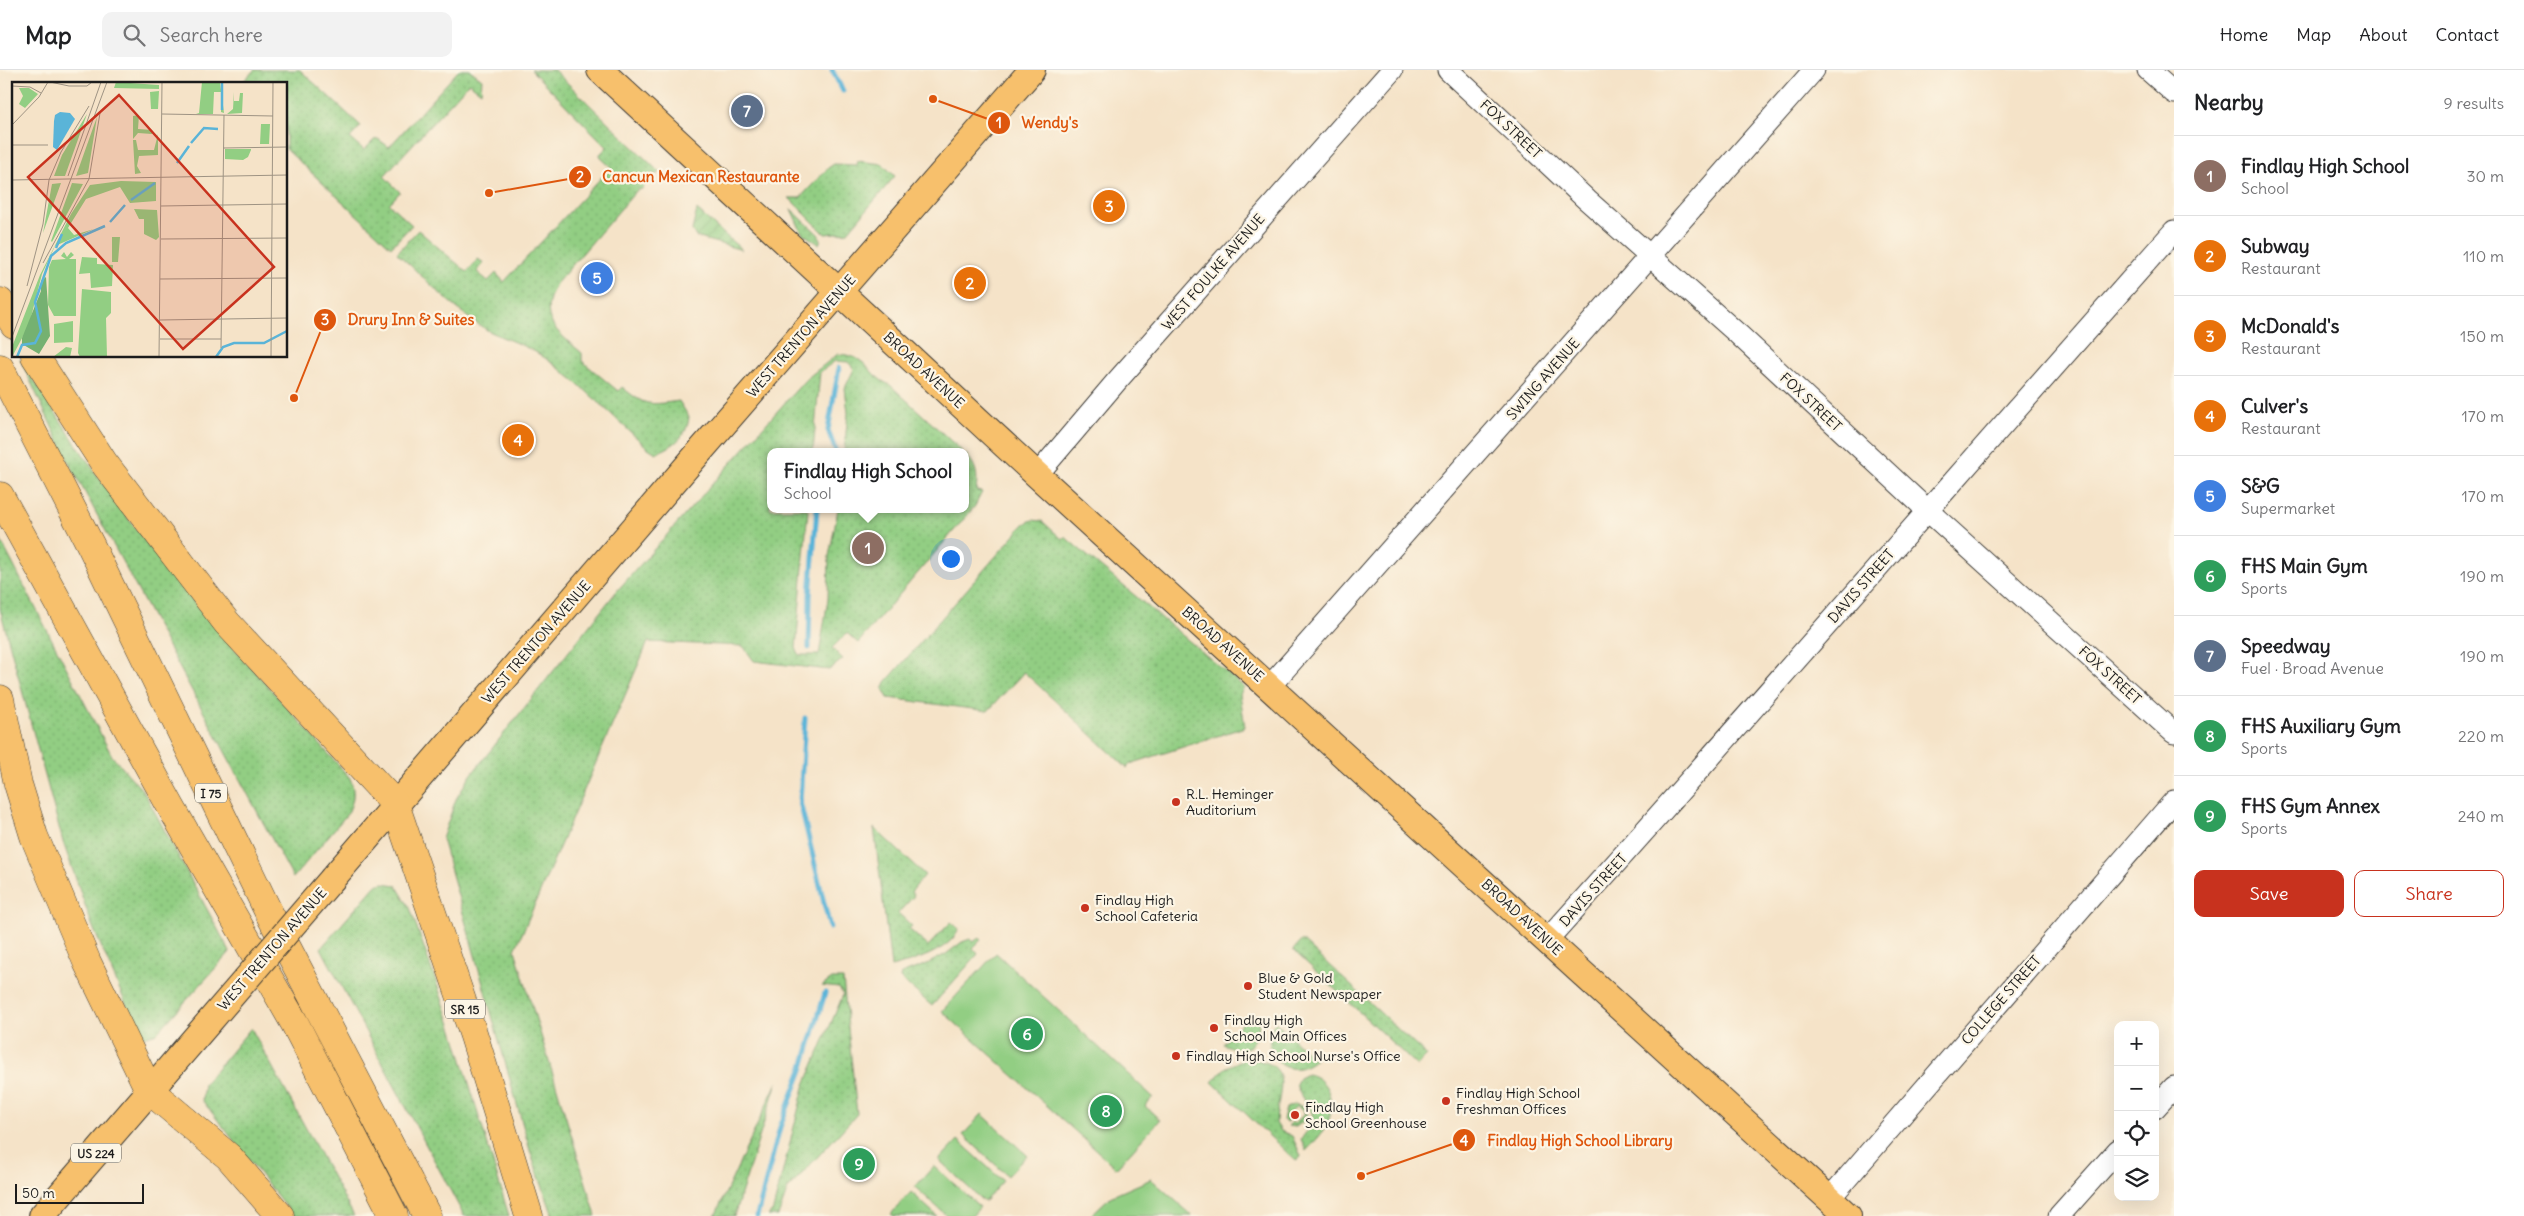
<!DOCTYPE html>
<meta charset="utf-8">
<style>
:root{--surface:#fff;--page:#f2f2f2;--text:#202124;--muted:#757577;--line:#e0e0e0;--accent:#c8321e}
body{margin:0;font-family:Delius,sans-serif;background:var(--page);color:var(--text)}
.controls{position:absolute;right:15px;bottom:15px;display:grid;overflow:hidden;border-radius:10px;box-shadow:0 5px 20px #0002}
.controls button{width:45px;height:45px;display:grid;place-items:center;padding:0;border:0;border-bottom:1px solid var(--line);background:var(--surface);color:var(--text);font:25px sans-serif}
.scale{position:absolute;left:15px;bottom:12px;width:129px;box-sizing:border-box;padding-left:5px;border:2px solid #1c1c1c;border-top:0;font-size:14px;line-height:18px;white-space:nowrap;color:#1c1c1c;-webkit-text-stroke:4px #fcf5e5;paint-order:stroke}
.you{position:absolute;left:950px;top:488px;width:18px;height:18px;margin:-12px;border:4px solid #fff;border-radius:50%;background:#1a73e8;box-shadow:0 0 0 8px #1a73e833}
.badge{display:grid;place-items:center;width:32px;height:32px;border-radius:50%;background:var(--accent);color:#fff;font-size:16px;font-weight:700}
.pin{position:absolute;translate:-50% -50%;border:2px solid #fff;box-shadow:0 1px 5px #0006}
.popup{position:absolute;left:767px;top:378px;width:202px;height:65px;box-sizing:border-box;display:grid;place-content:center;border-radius:10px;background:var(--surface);filter:drop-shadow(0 1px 4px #0005);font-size:16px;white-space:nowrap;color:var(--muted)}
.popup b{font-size:19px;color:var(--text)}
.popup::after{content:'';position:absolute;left:50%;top:100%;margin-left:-10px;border:10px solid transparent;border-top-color:var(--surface)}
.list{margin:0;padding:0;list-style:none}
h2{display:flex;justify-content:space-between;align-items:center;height:65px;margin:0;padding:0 20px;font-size:21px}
h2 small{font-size:16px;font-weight:400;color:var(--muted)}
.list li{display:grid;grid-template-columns:32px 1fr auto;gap:15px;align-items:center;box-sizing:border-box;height:80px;padding:0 20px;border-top:1px solid var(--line)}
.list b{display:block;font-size:19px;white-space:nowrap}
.list p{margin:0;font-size:16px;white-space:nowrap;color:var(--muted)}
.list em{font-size:16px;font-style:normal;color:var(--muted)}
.actions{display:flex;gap:10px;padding:15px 20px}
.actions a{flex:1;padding:11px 0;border:1px solid var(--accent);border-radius:10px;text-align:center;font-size:18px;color:var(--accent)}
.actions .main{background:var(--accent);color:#fff}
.icon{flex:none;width:28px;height:28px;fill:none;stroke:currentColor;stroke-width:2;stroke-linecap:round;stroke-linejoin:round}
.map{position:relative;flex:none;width:2174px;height:1146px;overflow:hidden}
header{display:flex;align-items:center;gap:30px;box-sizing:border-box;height:70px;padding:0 25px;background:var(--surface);border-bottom:1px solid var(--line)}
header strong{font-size:24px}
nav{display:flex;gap:28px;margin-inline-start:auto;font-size:18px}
.search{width:350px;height:45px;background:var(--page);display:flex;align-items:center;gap:12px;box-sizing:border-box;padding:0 18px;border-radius:10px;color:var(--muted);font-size:19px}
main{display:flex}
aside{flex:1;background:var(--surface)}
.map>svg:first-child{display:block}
</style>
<header>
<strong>Map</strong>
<div class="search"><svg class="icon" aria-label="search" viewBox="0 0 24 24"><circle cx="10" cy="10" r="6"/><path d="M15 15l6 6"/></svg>Search here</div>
<nav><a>Home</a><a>Map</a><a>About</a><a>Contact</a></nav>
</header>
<main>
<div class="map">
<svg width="2174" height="1146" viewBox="0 0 2174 1146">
<defs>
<pattern id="grass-dots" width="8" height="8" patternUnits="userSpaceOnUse" patternTransform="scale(1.25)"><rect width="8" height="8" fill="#92ce83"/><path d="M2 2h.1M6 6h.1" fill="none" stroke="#7db071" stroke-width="1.8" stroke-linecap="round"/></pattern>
<pattern id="garden-furrows" width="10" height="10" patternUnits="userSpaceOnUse" patternTransform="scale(1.25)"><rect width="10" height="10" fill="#92ce83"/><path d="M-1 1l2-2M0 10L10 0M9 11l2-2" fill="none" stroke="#7db071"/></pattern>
</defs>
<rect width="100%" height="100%" fill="#fcf5e5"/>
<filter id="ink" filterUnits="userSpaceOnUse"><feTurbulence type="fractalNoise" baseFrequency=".02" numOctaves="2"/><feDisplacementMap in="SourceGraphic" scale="10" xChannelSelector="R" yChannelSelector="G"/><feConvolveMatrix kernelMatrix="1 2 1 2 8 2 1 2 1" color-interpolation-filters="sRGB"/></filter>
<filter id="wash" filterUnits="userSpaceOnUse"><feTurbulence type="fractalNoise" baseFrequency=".0096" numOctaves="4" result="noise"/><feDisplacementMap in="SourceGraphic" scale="20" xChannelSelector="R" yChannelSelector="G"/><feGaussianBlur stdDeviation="1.12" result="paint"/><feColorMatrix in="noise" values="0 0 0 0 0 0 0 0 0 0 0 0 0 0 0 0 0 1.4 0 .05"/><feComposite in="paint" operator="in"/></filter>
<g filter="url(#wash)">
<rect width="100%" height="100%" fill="#f5e3c8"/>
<path fill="url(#grass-dots)" stroke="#577550" d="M 254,0 L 300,0 L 361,56 L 350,68 L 364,80 L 374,70 L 378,69 L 389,77 L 459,0 L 470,0 L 482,9 L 481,22 L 469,13 L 384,106 L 400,122 L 389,134 L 412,155 L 391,177 L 286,79 L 286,14 L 241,14 Z
M 531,0 L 554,0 L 660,103 L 651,105 L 642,119 L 637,120 L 556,214 C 537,249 556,261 582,283 L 582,291 L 618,321 L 622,317 C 646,337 649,335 679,331 L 689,347 C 687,367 674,376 656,383 L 648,378 C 614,348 582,314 545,288 C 527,275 506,270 487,260 C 454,240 426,209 397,183 L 418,160 L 467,202 L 478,189 L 484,193 L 477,202 L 488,211 L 496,203 L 504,212 L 611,97 L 601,88 L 600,84 L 607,77 Z
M 858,91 L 882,94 L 895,106 L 848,162 L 825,164 L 789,128 L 800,128 L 828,98 L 834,94 L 857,95 Z
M 791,139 L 818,164 L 821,169 L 819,174 L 802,163 Z
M 838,284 C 870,286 866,305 890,315 L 963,382 L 844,382 L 848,343 L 845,318 L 854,299 L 848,292 L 835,291 L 820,302 L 813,382 L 770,382 L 770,439 L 808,439 L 796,578 L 799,585 L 819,585 L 828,529 L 829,486 L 838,439 L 966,439 L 966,384 C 977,397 978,405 976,421 L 982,422 L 975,436 L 858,573 L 847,563 L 832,578 L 843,589 L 829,600 L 754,591 L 743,576 L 648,572 L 515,880 L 596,1146 L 553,1146 L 531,1084 L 442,769 L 456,729 L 471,705 L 616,522 L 806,309 Z
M 20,289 C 62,352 102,416 149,476 C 212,557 282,631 350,708 C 355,721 354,730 348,743 L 293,808 L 67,389 Z
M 1032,450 L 1042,451 L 1062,469 L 1065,467 L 1244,617 L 1240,624 L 1245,657 L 1130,694 L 1127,698 L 1024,602 L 988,641 L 888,628 L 883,619 L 886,612 L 1024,454 Z
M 0,469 L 112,686 L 144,722 L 230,882 L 157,963 L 144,967 L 135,955 L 92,855 L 63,772 L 0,539 Z
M 874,758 L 925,805 L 911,822 L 914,826 L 898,843 L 912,856 L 909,859 L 928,876 L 951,852 L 959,859 C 950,881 912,892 891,897 Z
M 383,813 L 396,815 L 410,838 L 453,960 L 509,1146 L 464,1146 L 321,878 L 376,815 Z
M 979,868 L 981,870 L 973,878 L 978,884 L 932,936 L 900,908 L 901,904 L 927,894 L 946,884 L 962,872 L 970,869 L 973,872 Z
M 1302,870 L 1427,986 L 1417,996 L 1293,880 Z
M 832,909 L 843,909 L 857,1044 L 788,1119 L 778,1146 L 768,1146 L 773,1140 L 804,1017 L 843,925 L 839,918 L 822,916 Z
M 1252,942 C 1263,955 1260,965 1249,977 L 1238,980 L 1223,974 Z
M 1275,952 L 1315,990 C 1286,1014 1258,982 1275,952 Z
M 251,958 L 354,1146 L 293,1146 L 202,1030 L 204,1014 Z
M 1244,989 C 1298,991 1277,1021 1276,1053 L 1281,1061 L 1292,1066 L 1301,1086 L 1296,1091 L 1212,1012 L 1225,998 Z
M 1307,1004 C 1326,1007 1334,1027 1330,1046 C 1327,1060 1315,1071 1306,1081 L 1301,1069 C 1326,1039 1304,1041 1296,1014 L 1299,1008 Z
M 777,1012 L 734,1146 L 715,1146 Z"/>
<path fill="#92ce83" stroke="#577550" d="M 996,883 L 1153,1027 L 1145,1036 L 1160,1050 L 1116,1098 L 942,941 Z
M 982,1044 L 1027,1085 L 1008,1106 L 963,1065 Z
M 958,1070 L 1003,1111 L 984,1132 L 939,1090 Z
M 934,1096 L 980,1137 L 972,1146 L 947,1146 L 915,1117 Z
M 1151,1109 L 1193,1146 L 1090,1146 L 1110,1127 Z
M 911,1122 L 937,1146 L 894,1146 L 891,1144 Z"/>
<path fill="url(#garden-furrows)" stroke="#577550" d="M 697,140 L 742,180 L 696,167 L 692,160 Z
M 1295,1034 L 1303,1037 L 1307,1045 L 1306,1049 L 1296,1057 L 1288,1056 L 1292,1052 L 1294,1054 L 1305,1043 L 1297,1036 L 1286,1047 L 1288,1049 L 1286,1053 L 1283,1050 L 1286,1038 Z"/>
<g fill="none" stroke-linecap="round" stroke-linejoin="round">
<path stroke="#5ab4d8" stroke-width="5" d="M 832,0 L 843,21
M 836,382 L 828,360 L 839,298
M 809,578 L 810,525 L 817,439
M 805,648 L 800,732 L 830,858
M 757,1146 L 780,1057 L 803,997 L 825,923"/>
</g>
</g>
<g filter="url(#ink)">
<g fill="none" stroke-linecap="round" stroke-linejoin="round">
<defs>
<path id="minor" d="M 1448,0 L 1587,130 L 1738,264 L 1927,440 L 2174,663
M 2148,0 L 2174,23
M 1037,405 L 1116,312 L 1392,0
M 1270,616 L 1814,0
M 1547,870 C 1758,636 1965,397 2174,161
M 2155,1038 L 2174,1017
M 1829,1129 L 2174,731
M 2059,1146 L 2118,1080"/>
<path id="major" d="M 600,0 L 1037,405 L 1848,1146
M 333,808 L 689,394 L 1032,0
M 42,1146 L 209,952"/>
<path id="highway" d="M 0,232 L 14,254
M 35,286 L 104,393 L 227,553 L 395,734 L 474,966 L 529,1146
M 0,298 L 91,476 L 269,843 L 427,1146
M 0,426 L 171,737 L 295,954 L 394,1146
M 0,629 L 18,714 L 34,766 L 87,892 L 149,1020 L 229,1087 L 280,1146"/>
</defs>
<use href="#minor" stroke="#3d3a36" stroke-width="23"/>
<use href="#major" stroke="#3d3a36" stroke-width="28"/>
<use href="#highway" stroke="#3d3a36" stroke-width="29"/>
<use href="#minor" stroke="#fff" stroke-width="21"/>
<use href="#major" stroke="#f7c06c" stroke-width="26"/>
<use href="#highway" stroke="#f7c06c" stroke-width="28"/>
<defs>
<path id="major-bridge" d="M 209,952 L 333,808"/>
</defs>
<use href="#major-bridge" stroke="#3d3a36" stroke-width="28" stroke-linecap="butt"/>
<use href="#major-bridge" stroke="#f7c06c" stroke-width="26"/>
</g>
</g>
<g fill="#c8321e" stroke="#fcf5e5" stroke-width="2">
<circle cx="1176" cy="732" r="5"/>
<circle cx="1085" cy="838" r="5"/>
<circle cx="1248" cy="916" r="5"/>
<circle cx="1214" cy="958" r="5"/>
<circle cx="1176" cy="986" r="5"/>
<circle cx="1446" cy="1031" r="5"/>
<circle cx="1295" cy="1045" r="5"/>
</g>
<g text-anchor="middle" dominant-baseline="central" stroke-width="4.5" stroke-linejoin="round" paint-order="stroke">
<g fill="#fcf5e5" stroke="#5f5d58" stroke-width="1">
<rect x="195" y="713.5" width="32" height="19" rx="4"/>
<rect x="445" y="929.5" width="40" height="19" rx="4"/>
<rect x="71" y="1073.5" width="50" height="19" rx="4"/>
</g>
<g font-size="12" font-weight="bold" fill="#1c1c1c">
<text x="211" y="723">I 75</text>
<text x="465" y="939">SR 15</text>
<text x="96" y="1083">US 224</text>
</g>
<g font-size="14" fill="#1c1c1c" stroke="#fcf5e5">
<text transform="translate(1511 59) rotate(43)">FOX STREET</text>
<text transform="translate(1213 202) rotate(-49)">WEST FOULKE AVENUE</text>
<text transform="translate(801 266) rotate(-49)">WEST TRENTON AVENUE</text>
<text transform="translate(924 300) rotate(43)">BROAD AVENUE</text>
<text transform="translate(1543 309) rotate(-49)">SWING AVENUE</text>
<text transform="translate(1811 332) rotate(43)">FOX STREET</text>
<text transform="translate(1861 516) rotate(-49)">DAVIS STREET</text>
<text transform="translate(536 572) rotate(-49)">WEST TRENTON AVENUE</text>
<text transform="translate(1223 574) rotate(42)">BROAD AVENUE</text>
<text transform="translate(2110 605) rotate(42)">FOX STREET</text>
<text transform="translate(1593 820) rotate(-48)">DAVIS STREET</text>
<text transform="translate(1522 847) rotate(43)">BROAD AVENUE</text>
<text transform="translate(272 879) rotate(-49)">WEST TRENTON AVENUE</text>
<text transform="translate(2001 930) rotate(-49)">COLLEGE STREET</text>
</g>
<g font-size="14" fill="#1c1c1c" stroke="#fcf5e5" text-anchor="start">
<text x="1186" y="724">R.L. Heminger<tspan x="1186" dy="16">Auditorium</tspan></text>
<text x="1095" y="830">Findlay High<tspan x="1095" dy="16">School Cafeteria</tspan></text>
<text x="1258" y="908">Blue &amp; Gold<tspan x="1258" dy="16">Student Newspaper</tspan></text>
<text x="1224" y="950">Findlay High<tspan x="1224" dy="16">School Main Offices</tspan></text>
<text x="1186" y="986">Findlay High School Nurse's Office</text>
<text x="1456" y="1023">Findlay High School<tspan x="1456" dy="16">Freshman Offices</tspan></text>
<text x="1305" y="1037">Findlay High<tspan x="1305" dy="16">School Greenhouse</tspan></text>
</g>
</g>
<g transform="translate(12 12)">
<rect width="275" height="275" fill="#f5e3c8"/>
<path d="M 104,0 L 147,3 L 147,7 L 102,6 ZM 190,0 L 208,0 L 212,31 L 209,30 L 209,10 L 202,10 L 201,32 L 184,32 L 187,31 ZM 7,6 L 17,6 L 26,12 L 13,26 L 7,22 L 11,14 ZM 147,9 L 146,27 L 139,27 L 138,10 ZM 222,10 L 222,19 L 227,19 L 228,11 L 231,11 L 230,31 L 215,32 L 221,27 ZM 75,32 L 53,94 L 42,94 L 50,73 ZM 127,33 L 126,47 L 140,48 L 140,52 L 126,51 L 121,57 L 121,34 ZM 85,35 L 76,91 L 64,94 L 81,46 ZM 249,42 L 258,42 L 257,62 L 248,62 ZM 146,52 L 146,73 L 127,74 L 125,84 L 129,91 L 123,92 L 121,58 L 124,58 L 126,68 L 142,68 ZM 213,67 L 239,67 L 239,68 L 236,75 L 231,78 L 213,77 ZM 109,99 L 144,100 L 144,119 L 118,121 L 108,105 L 74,117 L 56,146 L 62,153 L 82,147 L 43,164 L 30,192 L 17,243 L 0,275 L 0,265 L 28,193 L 59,132 L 78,103 ZM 49,101 L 37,134 L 31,151 L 40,102 ZM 60,101 L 71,102 L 40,160 L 39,159 ZM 122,127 L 145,128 L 147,155 L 144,158 L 132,152 L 132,137 L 127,137 Z" fill="#92ce83"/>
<path d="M 34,195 L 38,254 L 27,272 L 10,262 L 10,256 L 29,209 L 29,199 Z" fill="#75b171"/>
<path d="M 100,155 L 108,155 L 106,180 L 100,180 ZM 52,170 L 55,175 L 59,170 L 62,173 L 57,177 L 64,177 L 64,234 L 42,234 L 36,223 L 37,185 L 40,178 L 54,177 L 49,174 ZM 70,175 L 85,176 L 85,182 L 101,183 L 100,204 L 79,206 L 78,191 L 67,192 ZM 70,207 L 99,210 L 99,231 L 94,236 L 95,275 L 68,275 L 66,271 ZM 61,239 L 61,260 L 42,261 L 42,242 ZM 54,265 L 60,266 L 58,275 L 41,275 Z" fill="#92ce83"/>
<path d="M 48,30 L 58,31 L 63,37 L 45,68 L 41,65 L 42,39 L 43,33 Z" fill="#5ab4d8"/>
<path fill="none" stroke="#5ab4d8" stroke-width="2.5" d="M 210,28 L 210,0M 179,61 L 192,46 L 206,47M 165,81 L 177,64M 119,118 L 143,101M 98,140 L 113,123M 44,166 L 50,152M 5,275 L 10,263 L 23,261 L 29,249 L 23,220 L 39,174 L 54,161 L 93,144M 204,275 L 211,265 L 222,261 L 252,261 L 275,249"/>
<path fill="none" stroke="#9e9383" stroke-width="1" d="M 38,0 L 57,4 L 75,4 L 80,0M 0,4 L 18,5 L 29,11M 150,32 L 261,34M 0,43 L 27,15 L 36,0M 0,63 L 36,63M 211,66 L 275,65M 56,94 L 89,0M 0,98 L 275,93M 149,124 L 275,122M 149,157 L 275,156M 31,181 L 77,97 L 88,31M 148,197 L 275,196M 15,204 L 31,142 L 37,98 L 49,70 L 77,24M 148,238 L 275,236M 0,255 L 95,0M 148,257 L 209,257M 209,266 L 212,33M 147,275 L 150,0M 259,275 L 261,0"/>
<path fill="#c8321e" fill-opacity="0.15" stroke="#c8321e" stroke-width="2.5" d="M 107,13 L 262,185 L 171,267 L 16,95 Z"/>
<rect width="275" height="275" fill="none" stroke="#1c1c1c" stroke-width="2.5"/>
</g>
<path fill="none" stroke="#de560d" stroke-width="2" d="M933 29L999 53M489 123L580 107M294 328L325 250M1361 1106L1464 1070"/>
<g fill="#de560d" stroke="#fcf5e5" stroke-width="2">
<circle cx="933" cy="29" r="5"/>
<circle cx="489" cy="123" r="5"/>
<circle cx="294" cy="328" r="5"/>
<circle cx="1361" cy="1106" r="5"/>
<circle cx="999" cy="53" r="12"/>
<circle cx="580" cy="107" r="12"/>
<circle cx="325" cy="250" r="12"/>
<circle cx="1464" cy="1070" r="12"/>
</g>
<g font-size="15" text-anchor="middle" font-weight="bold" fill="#fff">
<text x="999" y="58">1</text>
<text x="580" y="112">2</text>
<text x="325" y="255">3</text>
<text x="1464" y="1076">4</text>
</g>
<g font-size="15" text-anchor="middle" font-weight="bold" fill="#de560d" stroke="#fcf5e5" stroke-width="4.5" stroke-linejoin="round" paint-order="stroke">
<text x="1050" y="58">Wendy's</text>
<text x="701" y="112">Cancun Mexican Restaurante</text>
<text x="411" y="255">Drury Inn &amp; Suites</text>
<text x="1580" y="1076">Findlay High School Library</text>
</g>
</svg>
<div class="controls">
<button>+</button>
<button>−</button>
<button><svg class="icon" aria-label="locate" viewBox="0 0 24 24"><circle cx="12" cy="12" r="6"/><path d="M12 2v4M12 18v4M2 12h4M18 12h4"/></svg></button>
<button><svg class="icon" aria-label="layers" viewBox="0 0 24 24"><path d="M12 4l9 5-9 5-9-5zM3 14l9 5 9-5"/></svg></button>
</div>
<div class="scale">50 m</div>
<div class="you"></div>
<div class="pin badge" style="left:868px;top:478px;background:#8d6e63">1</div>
<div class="popup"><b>Findlay High School</b>School</div>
<div class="pin badge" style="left:970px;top:213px;background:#e8710a">2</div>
<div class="pin badge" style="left:1109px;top:136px;background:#e8710a">3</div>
<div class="pin badge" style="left:518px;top:370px;background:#e8710a">4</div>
<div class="pin badge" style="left:597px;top:208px;background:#3f7fe0">5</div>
<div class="pin badge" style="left:1027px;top:964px;background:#2e9e5b">6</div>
<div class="pin badge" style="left:747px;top:41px;background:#5c6f8a">7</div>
<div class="pin badge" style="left:1106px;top:1041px;background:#2e9e5b">8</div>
<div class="pin badge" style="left:859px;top:1094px;background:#2e9e5b">9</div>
</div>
<aside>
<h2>Nearby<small>9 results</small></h2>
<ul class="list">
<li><span class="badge" style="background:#8d6e63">1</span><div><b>Findlay High School</b><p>School</p></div><em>30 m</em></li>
<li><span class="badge" style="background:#e8710a">2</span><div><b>Subway</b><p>Restaurant</p></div><em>110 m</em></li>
<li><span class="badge" style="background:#e8710a">3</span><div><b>McDonald's</b><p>Restaurant</p></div><em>150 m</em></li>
<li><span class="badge" style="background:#e8710a">4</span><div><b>Culver's</b><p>Restaurant</p></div><em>170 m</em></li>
<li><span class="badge" style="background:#3f7fe0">5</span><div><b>S&amp;G</b><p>Supermarket</p></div><em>170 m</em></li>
<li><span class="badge" style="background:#2e9e5b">6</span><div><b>FHS Main Gym</b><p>Sports</p></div><em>190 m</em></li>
<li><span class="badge" style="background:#5c6f8a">7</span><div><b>Speedway</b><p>Fuel · Broad Avenue</p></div><em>190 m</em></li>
<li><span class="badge" style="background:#2e9e5b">8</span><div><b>FHS Auxiliary Gym</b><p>Sports</p></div><em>220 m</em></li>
<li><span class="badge" style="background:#2e9e5b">9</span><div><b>FHS Gym Annex</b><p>Sports</p></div><em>240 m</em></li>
</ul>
<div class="actions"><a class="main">Save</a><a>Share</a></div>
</aside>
</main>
